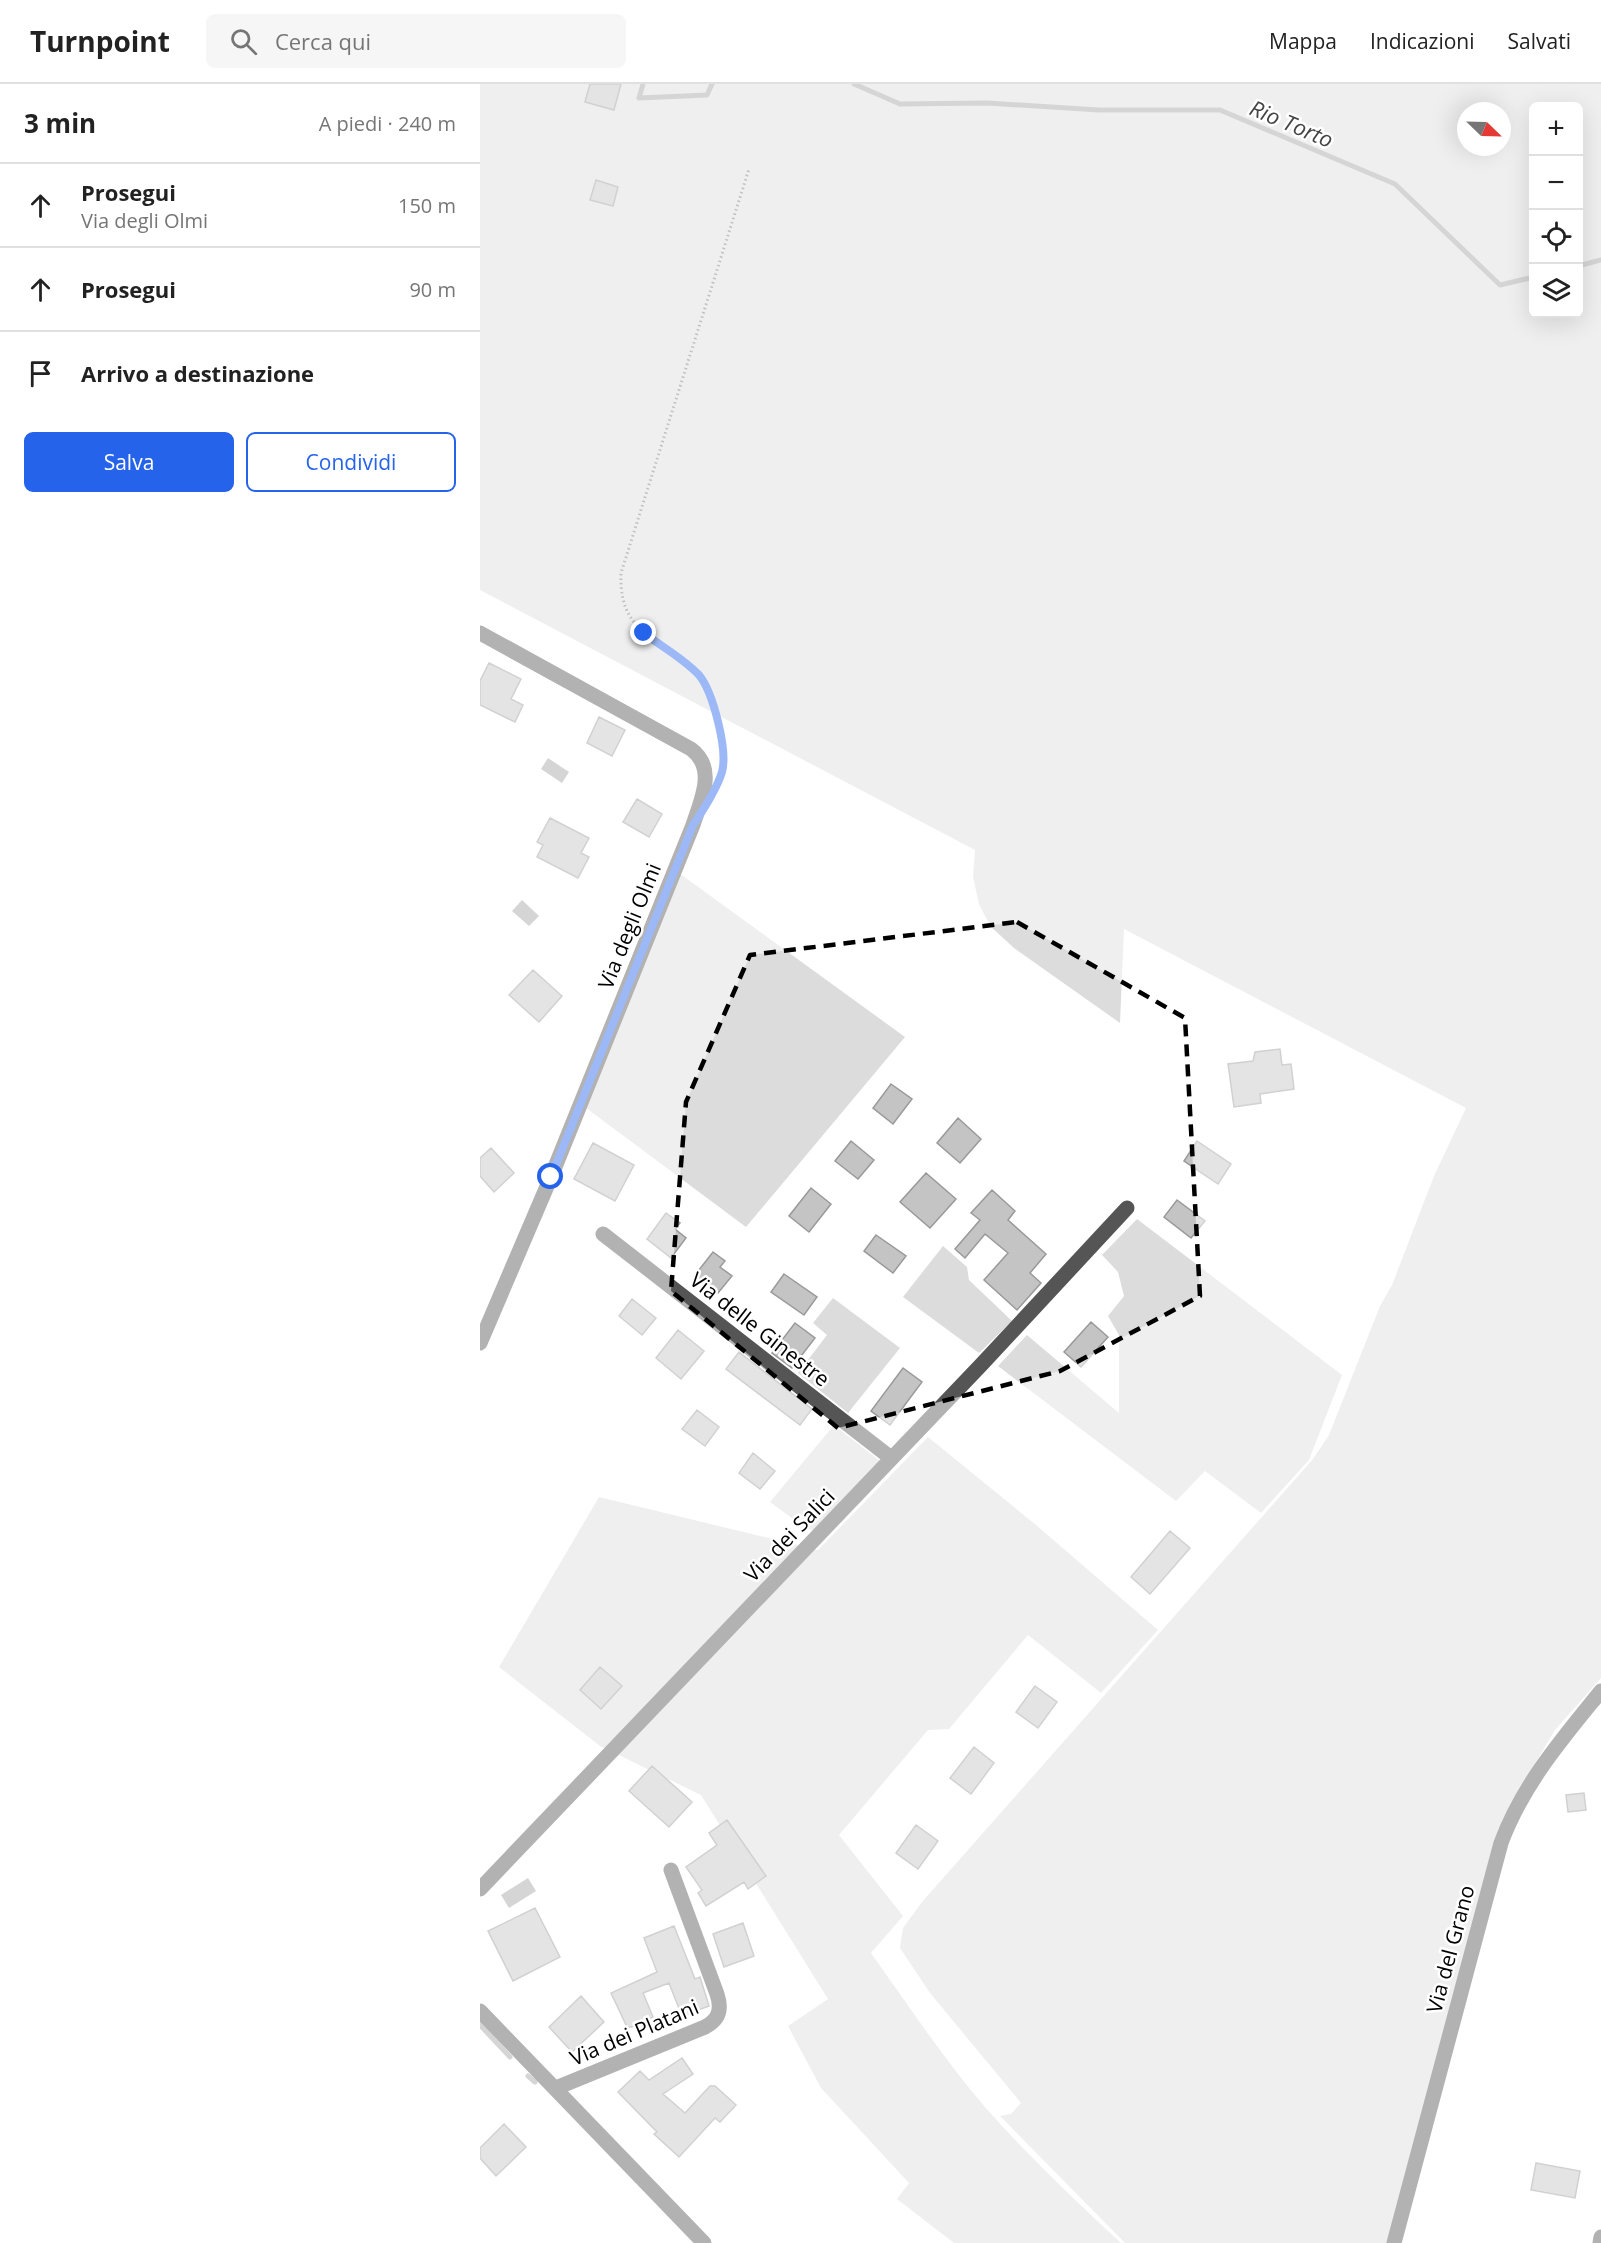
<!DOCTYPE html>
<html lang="it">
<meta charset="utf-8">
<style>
:root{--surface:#fff;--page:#f6f6f6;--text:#222;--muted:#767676;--line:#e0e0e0;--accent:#2563eb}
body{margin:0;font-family:"Open Sans",sans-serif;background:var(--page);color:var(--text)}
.controls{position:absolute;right:18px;top:18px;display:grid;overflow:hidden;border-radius:9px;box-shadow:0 6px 24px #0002}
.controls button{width:54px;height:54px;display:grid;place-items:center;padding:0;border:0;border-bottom:2px solid var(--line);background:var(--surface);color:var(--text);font:30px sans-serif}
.compass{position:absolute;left:977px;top:18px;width:54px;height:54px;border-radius:50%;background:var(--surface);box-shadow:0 6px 24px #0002;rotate:113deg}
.stop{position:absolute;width:18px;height:18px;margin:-14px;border:4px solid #2563eb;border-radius:50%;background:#fff}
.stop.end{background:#2563eb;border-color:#fff;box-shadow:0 2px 6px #0008}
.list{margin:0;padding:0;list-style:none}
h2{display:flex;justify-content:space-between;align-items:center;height:78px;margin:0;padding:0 24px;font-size:26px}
h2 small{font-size:20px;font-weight:400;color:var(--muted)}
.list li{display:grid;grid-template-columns:39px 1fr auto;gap:18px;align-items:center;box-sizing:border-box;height:84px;padding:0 24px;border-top:2px solid var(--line)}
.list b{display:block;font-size:22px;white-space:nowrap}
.list p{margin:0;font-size:20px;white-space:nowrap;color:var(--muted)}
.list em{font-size:20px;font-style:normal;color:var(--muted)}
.actions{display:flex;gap:12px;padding:18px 24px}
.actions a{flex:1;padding:14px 0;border:2px solid var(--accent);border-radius:9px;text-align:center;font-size:21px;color:var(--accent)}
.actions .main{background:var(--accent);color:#fff}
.icon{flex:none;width:33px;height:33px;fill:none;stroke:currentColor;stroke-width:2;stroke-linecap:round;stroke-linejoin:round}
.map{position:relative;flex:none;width:1121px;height:2159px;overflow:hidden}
header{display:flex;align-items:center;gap:36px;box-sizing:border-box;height:84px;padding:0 30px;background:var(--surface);border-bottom:2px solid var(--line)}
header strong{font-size:28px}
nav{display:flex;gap:33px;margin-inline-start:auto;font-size:21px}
.search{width:420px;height:54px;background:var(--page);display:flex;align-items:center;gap:15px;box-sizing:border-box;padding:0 21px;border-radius:9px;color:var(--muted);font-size:22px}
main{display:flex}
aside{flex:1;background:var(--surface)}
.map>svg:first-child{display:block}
</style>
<header>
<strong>Turnpoint</strong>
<div class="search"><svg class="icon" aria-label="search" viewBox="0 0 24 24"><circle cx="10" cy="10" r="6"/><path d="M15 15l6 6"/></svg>Cerca qui</div>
<nav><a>Mappa</a><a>Indicazioni</a><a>Salvati</a></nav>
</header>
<main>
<aside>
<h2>3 min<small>A piedi · 240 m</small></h2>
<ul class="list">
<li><svg class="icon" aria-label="ahead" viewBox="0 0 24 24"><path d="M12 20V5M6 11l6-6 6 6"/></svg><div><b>Prosegui</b><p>Via degli Olmi</p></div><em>150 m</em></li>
<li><svg class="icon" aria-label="ahead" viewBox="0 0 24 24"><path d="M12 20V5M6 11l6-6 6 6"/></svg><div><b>Prosegui</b></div><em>90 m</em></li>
<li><svg class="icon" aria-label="arrive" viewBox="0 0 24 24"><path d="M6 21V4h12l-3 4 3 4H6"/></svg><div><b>Arrivo a destinazione</b></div></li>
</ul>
<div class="actions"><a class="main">Salva</a><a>Condividi</a></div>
</aside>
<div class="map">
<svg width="1121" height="2159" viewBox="0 0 1121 2159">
<rect width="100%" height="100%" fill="#fff"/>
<path fill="#dcdcdc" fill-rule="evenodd" d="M 0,0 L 1121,0 L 1121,1594 L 1075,1646 L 1029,1723 L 990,1851 L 908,2159 L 645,2159 L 520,2032 L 531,2030 L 541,2019 L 450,1909 L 420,1864 L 423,1844 L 442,1818 L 833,1375 L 849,1351 L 900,1222 L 912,1201 L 954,1092 L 986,1024 L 644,845 L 640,939 L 534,864 L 510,842 L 499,820 L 493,793 L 495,766 L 0,506 ZM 1054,22 L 1098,22 L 1098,230 L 1054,230 ZM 986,27 L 1022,27 L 1022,63 L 986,63 Z
M 199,789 L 425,953 L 266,1143 L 102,1021 Z
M 657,1135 L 862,1291 L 829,1376 L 781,1429 L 725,1387 L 696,1417 L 518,1282 L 547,1251 L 639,1329 L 639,1251 L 628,1232 L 644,1212 L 638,1188 L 622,1171 Z
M 463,1162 L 487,1183 L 489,1196 L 532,1237 L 499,1269 L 423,1213 Z
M 353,1214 L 420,1264 L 368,1329 L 318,1289 L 347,1251 L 333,1239 Z
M 354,1341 L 400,1377 L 333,1446 L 311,1441 L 313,1435 L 290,1418 Z
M 448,1353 L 556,1441 L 678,1546 L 621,1609 L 548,1551 L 469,1645 L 448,1646 L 359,1751 L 423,1832 L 391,1869 C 428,1921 463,1974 505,2023 C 547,2071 594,2115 641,2159 L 474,2159 L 417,2115 L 429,2099 L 341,2004 L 308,1942 L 348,1915 L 221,1711 L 120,1662 L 19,1583 L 119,1413 L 338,1466 Z"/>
<path fill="#a3a3a3" d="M 68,674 L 89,688 L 82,699 L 61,685 Z
M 42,816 L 59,832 L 49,842 L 32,827 Z
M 48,1794 L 56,1807 L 29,1824 L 21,1811 Z"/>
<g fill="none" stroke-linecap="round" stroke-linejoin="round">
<path stroke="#a3a3a3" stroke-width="5" d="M 163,0 L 159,14 L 227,11 L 232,0
M 374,0 L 420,20 L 507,19 L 619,26 L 740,26 L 915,100 L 1020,201 L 1054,193
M 1098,182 L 1121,176
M 0,1941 L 30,1973
M 48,1992 L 55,1998"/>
</g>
<path fill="#c4c4c4" stroke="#999" stroke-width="1.5" d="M 110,0 L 141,0 L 134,26 L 105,18 Z
M 116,96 L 138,103 L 133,122 L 110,116 Z
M 9,579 L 41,595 L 31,615 L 43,621 L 35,638 L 0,621 L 0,597 Z
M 119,633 L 145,646 L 132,672 L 107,659 Z
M 157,715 L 182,730 L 169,753 L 143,738 Z
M 70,734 L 109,754 L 101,769 L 109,773 L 98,794 L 57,773 L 63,761 L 57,758 Z
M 53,886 L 82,912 L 59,938 L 29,911 Z
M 800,965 L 802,981 L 811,980 L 814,1005 L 780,1010 L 781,1019 L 754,1023 L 748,980 L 773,977 L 775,968 Z
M 411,1000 L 432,1015 L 413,1040 L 393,1024 Z
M 478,1034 L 501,1055 L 480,1079 L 457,1059 Z
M 371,1057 L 394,1076 L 378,1095 L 355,1077 Z
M 717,1057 L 751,1080 L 738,1100 L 704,1077 Z
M 113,1059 L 154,1081 L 135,1117 L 94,1095 Z
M 11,1064 L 34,1089 L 14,1108 L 0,1092 L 0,1074 Z
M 446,1089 L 476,1115 L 450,1144 L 420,1118 Z
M 331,1104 L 351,1120 L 329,1148 L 309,1132 Z
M 512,1106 L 535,1127 L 528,1136 L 566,1170 L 550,1189 L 561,1199 L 537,1226 L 504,1196 L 528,1169 L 505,1150 L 485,1174 L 475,1165 L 500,1136 L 491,1129 Z
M 697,1116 L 725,1137 L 711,1154 L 684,1133 Z
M 186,1129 L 200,1139 L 195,1145 L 206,1154 L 191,1174 L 167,1155 Z
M 396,1151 L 426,1172 L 413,1189 L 384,1167 Z
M 233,1168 L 245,1177 L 240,1183 L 252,1192 L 238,1209 L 215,1191 Z
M 304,1190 L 337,1213 L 324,1231 L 291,1208 Z
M 152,1215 L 176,1234 L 162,1251 L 139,1232 Z
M 611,1238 L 628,1253 L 601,1283 L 584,1268 Z
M 315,1239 L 335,1254 L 312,1284 L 292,1269 Z
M 198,1246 L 224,1267 L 201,1295 L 176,1274 Z
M 259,1268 L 332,1325 L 320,1341 L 246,1285 Z
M 423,1284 L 442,1298 L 410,1341 L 391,1327 Z
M 217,1326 L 239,1343 L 225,1362 L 202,1345 Z
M 273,1369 L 295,1387 L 280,1405 L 259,1389 Z
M 690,1447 L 710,1464 L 670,1510 L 651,1493 Z
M 120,1583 L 142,1602 L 121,1625 L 100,1606 Z
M 555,1602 L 577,1618 L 558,1644 L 536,1628 Z
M 494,1663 L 514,1679 L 491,1710 L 470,1694 Z
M 172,1682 L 212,1718 L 189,1743 L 149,1707 Z
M 1104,1709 L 1106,1726 L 1088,1728 L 1086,1711 Z
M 247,1736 L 286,1792 L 268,1805 L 264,1798 L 226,1822 L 218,1809 L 222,1806 L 206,1783 L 237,1761 L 229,1749 Z
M 436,1741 L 458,1757 L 438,1785 L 416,1769 Z
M 55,1824 L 80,1873 L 33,1897 L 8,1847 Z
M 263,1839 L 274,1872 L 244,1883 L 233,1850 Z
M 194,1842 L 215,1895 L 220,1893 L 229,1922 L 202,1932 L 189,1899 L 163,1909 L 173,1933 L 152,1943 L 147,1943 L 131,1909 L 177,1888 L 164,1854 Z
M 101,1912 L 124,1938 L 92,1968 L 69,1943 Z
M 202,1974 L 213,1990 L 183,2010 L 205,2029 L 230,2002 L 235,2002 L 256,2021 L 240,2038 L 235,2034 L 199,2073 L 174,2050 L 177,2048 L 138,2008 L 160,1987 L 169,1996 Z
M 24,2040 L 46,2063 L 16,2092 L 0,2074 L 0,2064 Z
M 1056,2079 L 1100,2087 L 1095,2114 L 1051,2106 Z"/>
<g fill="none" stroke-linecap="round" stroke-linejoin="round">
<path stroke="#777" stroke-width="3" stroke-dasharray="1.5 3" stroke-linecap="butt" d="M 242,687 C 244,674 241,660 239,646 C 236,629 231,608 221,594 C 191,553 138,558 141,489 L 269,85"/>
<path stroke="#555" stroke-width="15" d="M 0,549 L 211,665 C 237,684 221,716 213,741 L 71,1093 L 0,1259
M 123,1150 L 411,1374
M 0,1805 L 501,1281 L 647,1124
M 0,1927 L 224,2159
M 76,2004 L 225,1943 C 239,1936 242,1925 237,1910 L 191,1786
M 914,2159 L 1021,1759 C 1043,1700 1082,1655 1121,1607
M 1120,2159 L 1121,2153"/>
</g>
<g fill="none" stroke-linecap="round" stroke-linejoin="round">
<path stroke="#2563eb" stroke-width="8" d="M 71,1093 L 213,741 C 224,725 236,707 242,688 C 248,666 233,608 219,591 C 203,574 182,563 164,549"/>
</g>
<path d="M0 0H1121V2159H0ZM 537,838 L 705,934 L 720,1212 L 580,1287 L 358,1344 L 191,1207 L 206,1018 L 270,871 Z" fill="#fff" fill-opacity=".55" fill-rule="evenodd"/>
<path fill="none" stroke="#000" stroke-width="4.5" stroke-dasharray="12 8" stroke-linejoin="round" d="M 537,838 L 705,934 L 720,1212 L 580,1287 L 358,1344 L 191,1207 L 206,1018 L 270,871 Z"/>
<g text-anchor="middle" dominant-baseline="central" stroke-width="5" stroke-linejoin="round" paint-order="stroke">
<g font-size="21" fill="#000" stroke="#fff">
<text transform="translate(149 842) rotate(-68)">Via degli Olmi</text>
<text transform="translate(280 1245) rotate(38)">Via delle Ginestre</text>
<text transform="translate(309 1451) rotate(-46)">Via dei Salici</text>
<text transform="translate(970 1865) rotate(-75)">Via del Grano</text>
<text transform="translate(154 1948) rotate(-23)">Via dei Platani</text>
</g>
<g font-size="22" font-style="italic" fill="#444" stroke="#fff">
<text transform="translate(812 39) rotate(23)">Rio Torto</text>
</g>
</g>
</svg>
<div class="controls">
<button>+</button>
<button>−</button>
<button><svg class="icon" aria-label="locate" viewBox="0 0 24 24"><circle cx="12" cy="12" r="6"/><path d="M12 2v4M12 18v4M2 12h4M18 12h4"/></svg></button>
<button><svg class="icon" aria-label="layers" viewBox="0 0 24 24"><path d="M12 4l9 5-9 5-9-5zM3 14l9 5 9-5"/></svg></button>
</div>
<svg class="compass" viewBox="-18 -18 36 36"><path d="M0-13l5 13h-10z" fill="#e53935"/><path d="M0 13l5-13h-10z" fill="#767676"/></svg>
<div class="stop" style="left:71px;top:1093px"></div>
<div class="stop end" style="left:164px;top:549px"></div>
</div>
</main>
